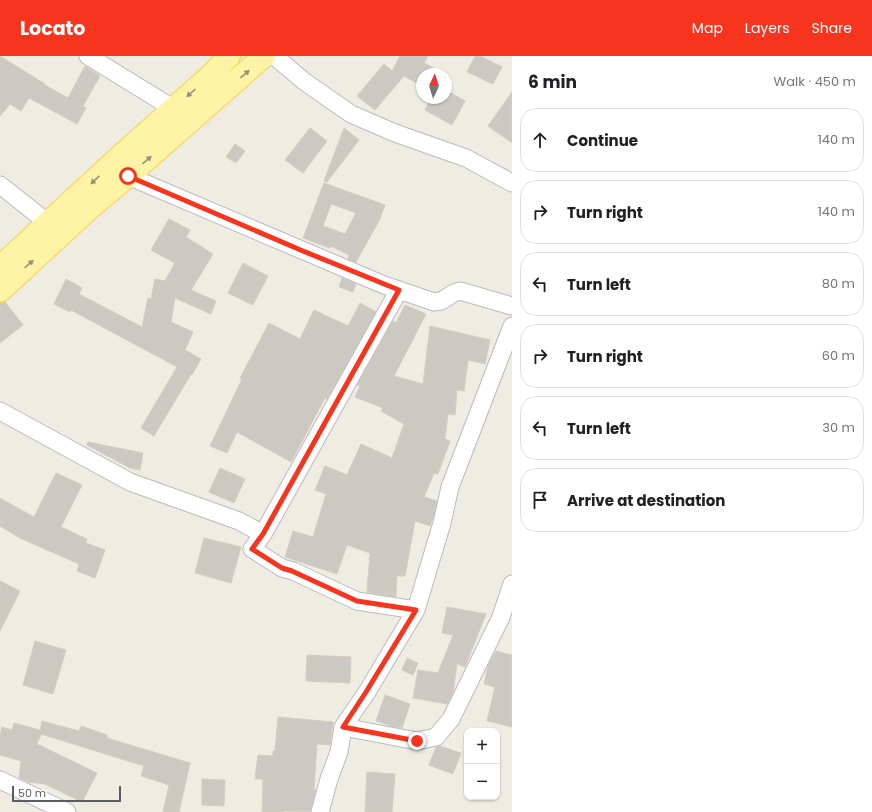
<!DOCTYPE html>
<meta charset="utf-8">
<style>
:root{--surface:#fff;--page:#f2f2f2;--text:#202124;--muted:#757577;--line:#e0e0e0;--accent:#f7351f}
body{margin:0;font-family:Poppins,sans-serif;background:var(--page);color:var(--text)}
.controls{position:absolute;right:12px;bottom:12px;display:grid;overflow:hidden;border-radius:8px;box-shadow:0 1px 3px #0004}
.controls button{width:36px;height:36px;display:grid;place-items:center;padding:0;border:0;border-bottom:1px solid var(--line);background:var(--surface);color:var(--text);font:20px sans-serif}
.compass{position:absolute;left:416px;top:12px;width:36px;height:36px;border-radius:50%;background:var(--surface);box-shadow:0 1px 3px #0004;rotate:4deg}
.scale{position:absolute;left:12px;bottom:10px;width:109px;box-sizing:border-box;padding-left:4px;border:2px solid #5a5e64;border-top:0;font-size:11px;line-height:14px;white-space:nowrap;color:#5a5e64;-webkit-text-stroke:3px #fff;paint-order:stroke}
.stop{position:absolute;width:12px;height:12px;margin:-9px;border:3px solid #f7351f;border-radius:50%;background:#fff}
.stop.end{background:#f7351f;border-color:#fff;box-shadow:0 1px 4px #0008}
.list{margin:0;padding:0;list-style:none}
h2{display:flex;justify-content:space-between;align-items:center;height:52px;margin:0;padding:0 16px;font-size:17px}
h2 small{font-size:13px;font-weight:400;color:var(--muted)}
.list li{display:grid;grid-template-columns:26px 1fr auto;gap:12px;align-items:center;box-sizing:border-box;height:64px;margin:0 8px 8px;padding:0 8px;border:1px solid var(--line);border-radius:16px}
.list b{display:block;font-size:15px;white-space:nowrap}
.list em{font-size:13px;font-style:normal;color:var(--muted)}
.icon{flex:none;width:22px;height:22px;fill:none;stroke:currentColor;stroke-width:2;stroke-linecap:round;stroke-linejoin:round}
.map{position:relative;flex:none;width:512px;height:756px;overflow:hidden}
header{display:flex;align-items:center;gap:24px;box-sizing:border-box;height:56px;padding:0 20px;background:var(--accent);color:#fff}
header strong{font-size:19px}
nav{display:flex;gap:22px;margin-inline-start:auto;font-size:14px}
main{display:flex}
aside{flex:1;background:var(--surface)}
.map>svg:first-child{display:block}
</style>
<header>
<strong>Locato</strong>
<nav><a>Map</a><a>Layers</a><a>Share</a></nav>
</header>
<main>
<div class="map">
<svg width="512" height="756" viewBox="0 0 512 756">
<rect width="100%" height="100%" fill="#efece2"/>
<path fill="#cbc9c1" stroke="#d4cec0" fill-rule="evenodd" d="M 0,0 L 45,28 L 45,29 L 68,42 L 85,10 L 100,20 L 83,50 L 86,52 L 77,68 L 29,42 L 21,55 L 10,48 L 0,60 Z
M 400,0 L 428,0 L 424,7 L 445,18 L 422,18 L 422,30 L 404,20 L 375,54 L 357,40 L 384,8 L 392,15 Z
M 475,0 L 480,0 L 502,11 L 493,28 L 467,16 Z
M 446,34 L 465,45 L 452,69 L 425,54 L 431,42 L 446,42 Z
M 512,36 L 512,87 L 488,70 Z
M 310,72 L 327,85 L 303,117 L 285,104 Z
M 344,72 L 359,84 L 327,126 L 324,125 Z
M 235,88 L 245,95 L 236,107 L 226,101 Z
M 324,127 L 385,149 L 379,165 L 356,206 L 348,203 L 349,199 L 331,190 L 330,192 L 303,182 ZM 331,148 L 356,157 L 345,178 L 323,170 Z
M 169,163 L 190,174 L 186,181 L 213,198 L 191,234 L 216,245 L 211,258 L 175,242 L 171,266 L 193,276 L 185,294 L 201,303 L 192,319 L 191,318 L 154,380 L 141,372 L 177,311 L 71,254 L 70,256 L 54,248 L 66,223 L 82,232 L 79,238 L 142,271 L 148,242 L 151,243 L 155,223 L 165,225 L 175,207 L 151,194 Z
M 243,207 L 268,220 L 253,249 L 228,237 Z
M 342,222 L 356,228 L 353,236 L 339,231 Z
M 5,246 L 23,269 L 0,287 L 0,247 Z
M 360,247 L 376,256 L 327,343 L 325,342 L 291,406 L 237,376 L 227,397 L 210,390 L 242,323 L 240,322 L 269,267 L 300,283 L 314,254 L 348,270 Z
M 405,249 L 426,258 L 394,320 L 423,328 L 430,270 L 490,284 L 485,308 L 468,304 L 464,335 L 457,334 L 455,359 L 448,358 L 445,383 L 450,385 L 438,418 L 434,417 L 424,441 L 437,445 L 434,459 L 430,470 L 415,465 L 405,520 L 397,520 L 396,541 L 367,536 L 370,497 L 347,489 L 337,518 L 285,501 L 293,475 L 313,481 L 326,438 L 315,434 L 325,410 L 347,419 L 361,388 L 392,402 L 404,368 L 381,355 L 383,352 L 355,341 L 360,330 L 357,329 L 393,265 L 396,267 Z
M 88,386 L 143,397 L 140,414 L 130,412 L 87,389 Z
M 220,412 L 245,423 L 234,447 L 209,436 Z
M 56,417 L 82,429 L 61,471 L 87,483 L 86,487 L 105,494 L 95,522 L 77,515 L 79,508 L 20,482 L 0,470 L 0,442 L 34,461 Z
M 204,482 L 241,491 L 231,527 L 195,517 Z
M 0,525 L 20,535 L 0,575 Z
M 447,551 L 486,558 L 465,611 L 457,608 L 453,637 L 447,648 L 413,642 L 418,614 L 438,617 L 453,579 L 442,577 Z
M 35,585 L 66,594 L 53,638 L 23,629 Z
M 496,595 L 512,599 L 512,671 L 487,665 L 495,631 L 484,628 L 488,610 Z
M 307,599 L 351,601 L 350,627 L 306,625 Z
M 407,602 L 418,607 L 413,619 L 402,614 Z
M 385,639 L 410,648 L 402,672 L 391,670 L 376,665 Z
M 278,661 L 333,666 L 330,689 L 317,688 L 314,734 L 316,734 L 310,756 L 284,755 L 284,756 L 262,756 L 263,723 L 255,723 L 258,699 L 273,700 L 273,695 L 275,695 Z
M 42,665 L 79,675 L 81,670 L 107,679 L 107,682 L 190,707 L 179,756 L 163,756 L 169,729 L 141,720 L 144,710 L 41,678 L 37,688 L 97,717 L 82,746 L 45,728 L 28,726 L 19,722 L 21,705 L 0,699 L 0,679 L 2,671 L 12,674 L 14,667 L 40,674 Z
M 440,690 L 461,697 L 453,718 L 429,709 L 436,691 Z
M 367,716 L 395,718 L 392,756 L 365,756 Z
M 202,723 L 225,724 L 224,750 L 202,749 Z"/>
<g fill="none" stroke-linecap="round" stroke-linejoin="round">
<defs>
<path id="street" d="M 88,0 L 174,53
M 274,0 L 305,26 L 351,58 L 395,77 L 466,102 L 512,127
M 128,120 L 384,229 L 434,246 L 441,245 L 454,237 L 460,235 L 512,250
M 0,129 L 48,167
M 399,234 L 263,478 L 252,493 L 282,512 L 293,515 L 357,545 L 416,554
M 0,355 L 130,426 L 239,465 L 263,478
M 343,671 L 417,685 L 436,681 L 451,663 L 501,561 L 512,528
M 0,724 L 67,756
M 320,756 L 329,723 L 339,696 L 343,671 L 367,636 L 416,554 L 442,467 L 450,431 L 512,270"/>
<path id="primary" d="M 0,211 L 117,103 L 211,19 L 229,0
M 0,235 L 91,151 L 128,120 L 264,0"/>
</defs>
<use href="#street" stroke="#b7babf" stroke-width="19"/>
<use href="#primary" stroke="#fdd04c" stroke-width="24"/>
<use href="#street" stroke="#fff" stroke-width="17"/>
<use href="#primary" stroke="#fff3a6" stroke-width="22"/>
</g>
<defs><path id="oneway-solid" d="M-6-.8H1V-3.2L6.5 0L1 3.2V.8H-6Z"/></defs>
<g fill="#94927b">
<use href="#oneway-solid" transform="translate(245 18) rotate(-41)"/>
<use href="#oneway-solid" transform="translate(191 37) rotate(138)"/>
<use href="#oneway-solid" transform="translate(147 104) rotate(-41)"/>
<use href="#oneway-solid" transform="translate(95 124) rotate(137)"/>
<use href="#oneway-solid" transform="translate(29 208) rotate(-42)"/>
</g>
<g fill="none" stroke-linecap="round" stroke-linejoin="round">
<path stroke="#f7351f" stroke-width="5" d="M 128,120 L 303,195 L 399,234 L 263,478 L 252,493 L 282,512 L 292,515 L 357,545 L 416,554 L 366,636 L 343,671 L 417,685"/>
</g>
</svg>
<div class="controls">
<button>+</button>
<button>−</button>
</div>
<svg class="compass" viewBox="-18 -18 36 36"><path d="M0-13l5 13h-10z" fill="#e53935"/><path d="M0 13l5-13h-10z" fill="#757577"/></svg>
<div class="scale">50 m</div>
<div class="stop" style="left:128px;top:120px"></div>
<div class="stop end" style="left:417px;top:685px"></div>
</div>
<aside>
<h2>6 min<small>Walk · 450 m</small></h2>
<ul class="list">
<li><svg class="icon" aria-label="ahead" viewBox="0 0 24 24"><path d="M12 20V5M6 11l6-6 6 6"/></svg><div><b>Continue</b></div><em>140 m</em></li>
<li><svg class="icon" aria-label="right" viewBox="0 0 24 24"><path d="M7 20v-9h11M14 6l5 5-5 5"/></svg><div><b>Turn right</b></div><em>140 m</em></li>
<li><svg class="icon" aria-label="left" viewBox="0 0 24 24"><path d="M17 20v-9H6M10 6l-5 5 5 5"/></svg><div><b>Turn left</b></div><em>80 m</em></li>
<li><svg class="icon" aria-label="right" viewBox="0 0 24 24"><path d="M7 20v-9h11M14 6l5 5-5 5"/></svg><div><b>Turn right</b></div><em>60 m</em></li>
<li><svg class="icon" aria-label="left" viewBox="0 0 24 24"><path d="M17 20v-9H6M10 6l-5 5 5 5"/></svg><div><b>Turn left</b></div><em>30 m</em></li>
<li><svg class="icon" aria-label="arrive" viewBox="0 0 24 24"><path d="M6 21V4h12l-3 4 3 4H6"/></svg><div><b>Arrive at destination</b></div></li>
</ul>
</aside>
</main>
